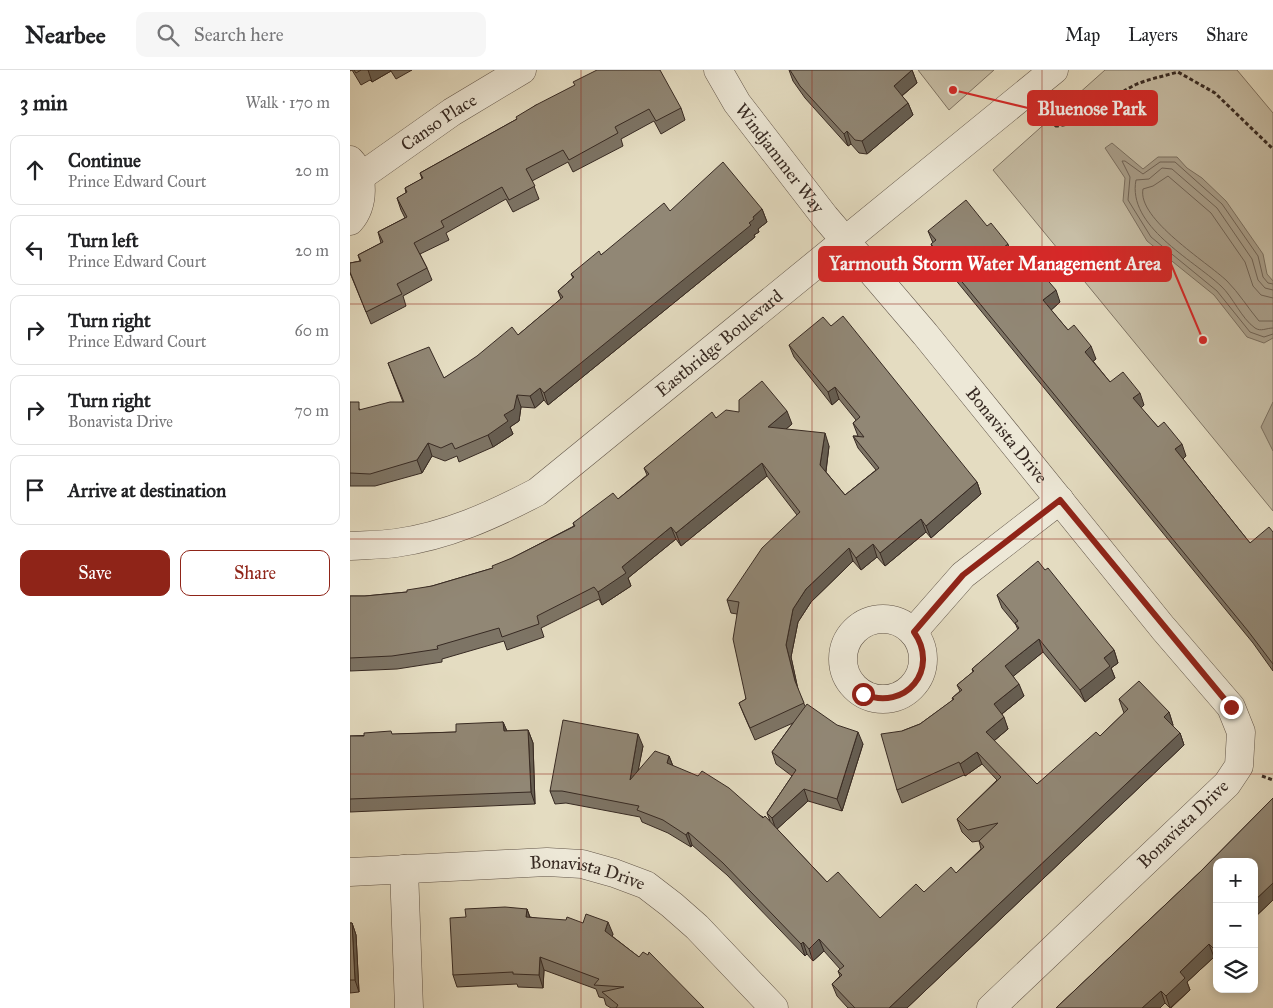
<!DOCTYPE html>
<meta charset="utf-8">
<style>
:root{--surface:#fff;--page:#f6f6f6;--text:#202124;--muted:#757577;--line:#e0e0e0;--accent:#8f2418}
body{margin:0;font-family:"IM FELL Great Primer",serif;background:var(--page);color:var(--text)}
.controls{position:absolute;right:15px;bottom:15px;display:grid;overflow:hidden;border-radius:10px;box-shadow:0 2px 8px #0003}
.controls button{width:45px;height:45px;display:grid;place-items:center;padding:0;border:0;border-bottom:1px solid var(--line);background:var(--surface);color:var(--text);font:25px sans-serif}
.stop{position:absolute;width:15px;height:15px;margin:-11px;border:4px solid #8f2418;border-radius:50%;background:#fff}
.stop.end{background:#8f2418;border-color:#fff;box-shadow:0 1px 5px #0008}
.list{margin:0;padding:0;list-style:none}
h2{display:flex;justify-content:space-between;align-items:center;height:65px;margin:0;padding:0 20px;font-size:21px}
h2 small{font-size:16px;font-weight:400;color:var(--muted)}
.list li{display:grid;grid-template-columns:32px 1fr auto;gap:15px;align-items:center;box-sizing:border-box;height:70px;margin:0 10px 10px;padding:0 10px;border:1px solid var(--line);border-radius:10px}
.list b{display:block;font-size:19px;white-space:nowrap}
.list p{margin:0;font-size:16px;white-space:nowrap;color:var(--muted)}
.list em{font-size:16px;font-style:normal;color:var(--muted)}
.actions{display:flex;gap:10px;padding:15px 20px}
.actions a{flex:1;padding:11px 0;border:1px solid var(--accent);border-radius:10px;text-align:center;font-size:18px;color:var(--accent)}
.actions .main{background:var(--accent);color:#fff}
.icon{flex:none;width:28px;height:28px;fill:none;stroke:currentColor;stroke-width:2;stroke-linecap:round;stroke-linejoin:round}
.map{position:relative;flex:none;width:923px;height:938px;overflow:hidden}
header{display:flex;align-items:center;gap:30px;box-sizing:border-box;height:70px;padding:0 25px;background:var(--surface);border-bottom:1px solid var(--line)}
header strong{font-size:24px}
nav{display:flex;gap:28px;margin-inline-start:auto;font-size:18px}
.search{width:350px;height:45px;background:var(--page);display:flex;align-items:center;gap:12px;box-sizing:border-box;padding:0 18px;border-radius:10px;color:var(--muted);font-size:19px}
main{display:flex}
aside{flex:1;background:var(--surface)}
.map>svg:first-child{display:block}
</style>
<header>
<strong>Nearbee</strong>
<div class="search"><svg class="icon" aria-label="search" viewBox="0 0 24 24"><circle cx="10" cy="10" r="6"/><path d="M15 15l6 6"/></svg>Search here</div>
<nav><a>Map</a><a>Layers</a><a>Share</a></nav>
</header>
<main>
<aside>
<h2>3 min<small>Walk · 170 m</small></h2>
<ul class="list">
<li><svg class="icon" aria-label="ahead" viewBox="0 0 24 24"><path d="M12 20V5M6 11l6-6 6 6"/></svg><div><b>Continue</b><p>Prince Edward Court</p></div><em>20 m</em></li>
<li><svg class="icon" aria-label="left" viewBox="0 0 24 24"><path d="M17 20v-9H6M10 6l-5 5 5 5"/></svg><div><b>Turn left</b><p>Prince Edward Court</p></div><em>20 m</em></li>
<li><svg class="icon" aria-label="right" viewBox="0 0 24 24"><path d="M7 20v-9h11M14 6l5 5-5 5"/></svg><div><b>Turn right</b><p>Prince Edward Court</p></div><em>60 m</em></li>
<li><svg class="icon" aria-label="right" viewBox="0 0 24 24"><path d="M7 20v-9h11M14 6l5 5-5 5"/></svg><div><b>Turn right</b><p>Bonavista Drive</p></div><em>70 m</em></li>
<li><svg class="icon" aria-label="arrive" viewBox="0 0 24 24"><path d="M6 21V4h12l-3 4 3 4H6"/></svg><div><b>Arrive at destination</b></div></li>
</ul>
<div class="actions"><a class="main">Save</a><a>Share</a></div>
</aside>
<div class="map">
<svg width="923" height="938" viewBox="0 0 923 938">
<rect width="100%" height="100%" fill="#e4dcc1"/>
<filter id="stains"><feTurbulence type="fractalNoise" baseFrequency=".004" numOctaves="4"/><feColorMatrix values="0 0 0 0 .2 0 0 0 0 .09 0 0 0 0 .02 0 0 0 .5 -.17"/></filter>
<radialGradient id="worn" r=".72"><stop offset=".6" stop-color="#630" stop-opacity="0"/><stop offset="1" stop-color="#630" stop-opacity=".3"/></radialGradient>
<path fill="#c7bea6" stroke="#7f7464" d="M 568,0 L 644,0 L 599,40 Z
M 755,0 L 887,0 L 923,43 L 923,441 L 643,100 Z"/>
<path fill="#a99f8b" stroke="#7b7061" d="M 762,73 L 793,99 L 808,87 L 827,87 L 837,98 L 852,108 L 876,131 L 913,184 L 917,204 L 923,211 L 923,268 L 914,273 L 897,267 L 864,225 L 797,171 L 773,131 L 775,108 L 755,78 Z
M 923,332 L 923,381 L 911,357 Z"/>
<g fill="none" stroke-linecap="round" stroke-linejoin="round">
<path stroke="#706457" stroke-width="1" d="M 923,214 L 918,213 L 913,207 L 908,186 L 872,134 L 825,92 L 810,92 L 793,104 L 775,91 L 772,91 L 780,107 L 778,130 L 801,167 L 867,221 L 900,262 L 914,267 L 923,264
M 923,220 L 915,218 L 908,210 L 902,189 L 867,138 L 822,99 L 812,98 L 799,109 L 786,110 C 777,156 842,189 871,216 C 883,227 891,248 905,258 C 911,262 916,258 923,258
M 923,228 L 911,225 L 903,216 L 895,192 L 861,143 L 818,106 L 803,116 L 793,119 C 787,149 857,192 877,211 C 889,223 898,238 909,251 L 923,251"/>
<defs>
<g id="minor">
<path id="s1" d="M 368,0 L 387,33 L 475,147 L 575,264 L 813,558 L 881,637 L 891,662 L 889,696 L 877,714 L 641,938"/>
<path d="M 0,90 C 15,106 14,135 0,151"/>
<path id="s2" d="M 10,107 L 102,42 L 172,0"/>
<path id="s3" d="M 0,476 C 15,475 31,475 46,473 C 97,466 143,445 187,422 L 704,0"/>
<circle cx="533" cy="589" r="40"/>
<path d="M 563,562 L 613,505 L 710,430"/>
<path d="M 54,799 L 59,938"/>
<path id="s4" d="M 0,802 L 197,792 L 232,794 L 264,803 L 296,815 L 322,835 L 347,857 L 424,938"/>
</g>
</defs>
<use href="#minor" stroke="#62564a" stroke-width="29"/>
<path stroke="#372a23" stroke-width="3" stroke-dasharray="4 2.5" stroke-linecap="butt" d="M 689,44 L 706,56 C 742,52 757,28 787,14 C 799,9 814,6 828,2 L 865,23 L 923,79
M 912,706 L 923,710"/>
<use href="#minor" stroke="#ede8d7" stroke-width="28"/>
</g>
<path fill="#7d7465" stroke="#372a23" d="M 0,0 L 62,0 L 46,9 L 41,1 L 22,12 L 20,10 L 11,15 L 2,0 L 0,1 Z
M 439,0 L 562,0 L 567,13 L 552,26 L 558,33 L 563,45 L 517,84 L 509,83 L 501,74 L 498,76 L 455,28 L 443,11 Z
M 186,35 L 331,38 L 335,50 L 311,64 L 304,51 L 271,69 L 273,76 L 223,102 L 218,92 L 182,111 L 189,129 L 163,142 L 156,129 L 96,163 L 99,170 L 70,184 L 77,198 L 82,210 L 53,226 L 56,236 L 21,254 L 0,203 L 0,193 L 10,191 L 8,185 L 31,173 L 28,162 L 55,148 L 51,140 L 47,128 L 56,123 L 55,118 L 72,109 L 70,103 L 167,49 Z
M 412,139 L 417,152 L 408,159 L 409,162 L 404,165 L 405,167 L 198,335 L 194,330 L 185,338 L 171,337 L 169,351 L 160,357 L 163,364 L 143,377 L 109,392 L 107,386 L 95,391 L 82,386 L 72,403 L 25,416 L 0,416 L 0,332 L 11,340 L 53,332 L 38,293 L 94,308 L 168,265 L 211,229 L 208,221 L 223,208 L 221,204 L 320,141 Z
M 578,161 L 662,187 L 679,207 L 710,232 L 701,240 L 718,260 L 746,289 L 743,291 L 760,312 L 794,335 L 791,338 L 808,357 L 836,386 L 833,389 L 900,473 L 923,462 L 923,601 L 903,573 L 586,186 L 581,174 L 583,173 Z
M 481,256 L 627,412 L 631,424 L 581,468 L 576,462 L 535,496 L 527,487 L 511,500 L 503,491 L 461,532 L 448,552 L 441,587 L 448,620 L 455,636 L 513,674 L 492,741 L 458,731 L 427,759 L 477,812 L 530,848 L 606,803 L 631,779 L 629,771 L 622,772 L 612,762 L 607,749 L 647,710 L 632,694 L 615,706 L 614,705 L 552,733 L 547,720 L 552,661 L 570,654 L 603,630 L 602,628 L 610,621 L 607,615 L 623,602 L 622,599 L 668,560 L 666,555 L 652,538 L 647,525 L 695,500 L 764,580 L 768,593 L 761,598 L 765,608 L 735,632 L 693,582 L 663,606 L 674,626 L 652,644 L 658,659 L 644,671 L 687,714 L 750,666 L 774,643 L 769,629 L 819,642 L 823,655 L 823,656 L 830,663 L 834,675 L 557,938 L 498,938 L 487,926 L 482,914 L 490,906 L 488,901 L 490,899 L 474,881 L 463,891 L 457,884 L 455,886 L 377,805 L 342,775 L 341,777 L 318,763 L 292,752 L 290,747 L 216,733 L 205,734 L 200,721 L 293,676 L 288,700 L 319,686 L 323,696 L 420,751 L 417,743 L 442,706 L 426,694 L 422,682 L 443,653 L 405,670 L 394,645 L 389,633 L 396,629 L 387,544 L 381,543 L 377,530 L 447,445 L 417,406 L 331,476 L 326,469 L 278,508 L 281,516 L 252,535 L 249,529 L 191,558 L 194,567 L 157,580 L 154,571 L 92,589 L 92,592 L 47,599 L 0,601 L 0,526 L 15,526 L 57,522 L 82,516 L 143,498 L 224,456 L 223,453 L 268,429 L 297,405 L 294,398 L 366,348 L 442,354 L 436,359 L 479,376 L 476,402 L 495,425 L 526,400 L 508,378 L 503,366 L 508,366 L 503,353 L 506,350 L 489,329 L 482,335 L 444,287 L 439,275 Z
M 153,652 L 157,661 L 178,660 L 183,673 L 185,734 L 0,742 L 0,666 L 106,662 Z
M 923,728 L 923,830 L 904,848 L 904,792 L 867,792 L 867,890 L 864,887 L 837,912 L 840,920 L 821,938 L 820,938 L 815,933 L 810,938 L 706,938 L 851,801 Z
M 177,839 L 180,847 L 263,864 L 262,866 L 354,938 L 261,938 L 256,935 L 254,928 L 249,927 L 246,919 L 194,900 L 193,918 L 168,917 L 167,914 L 107,917 L 103,905 L 116,847 Z
M 0,853 L 2,853 L 6,865 L 9,922 L 0,923 Z"/>
<path fill="#665e52" stroke="#372a23" d="M 18,0 L 40,0 L 41,1 L 22,12 Z
M 562,0 L 567,13 L 549,28 L 544,16 Z
M 558,33 L 563,45 L 517,84 L 512,71 Z
M 497,61 L 501,74 L 498,76 L 494,64 Z
M 412,139 L 417,152 L 408,159 L 409,162 L 404,165 L 405,167 L 198,335 L 194,323 L 399,153 L 403,147 Z
M 658,174 L 662,187 L 654,177 Z
M 706,220 L 710,232 L 698,243 L 693,230 Z
M 741,276 L 746,289 L 740,294 L 735,282 Z
M 485,317 L 489,329 L 482,335 L 478,322 Z
M 190,318 L 194,330 L 185,338 L 180,326 Z
M 790,323 L 794,335 L 788,341 L 783,328 Z
M 167,325 L 171,337 L 169,351 L 160,357 L 163,364 L 143,377 L 138,365 L 154,345 Z
M 437,341 L 442,354 L 423,370 L 418,357 Z
M 475,363 L 479,376 L 475,408 L 470,395 Z
M 78,373 L 82,386 L 72,403 L 67,390 Z
M 832,374 L 836,386 L 830,392 L 825,379 Z
M 412,393 L 417,406 L 331,476 L 326,463 Z
M 627,412 L 631,424 L 581,468 L 576,456 Z
M 571,449 L 576,462 L 535,496 L 530,483 Z
M 321,457 L 326,469 L 278,508 L 281,516 L 252,535 L 248,522 L 272,497 Z
M 523,474 L 527,487 L 511,500 L 506,488 Z
M 499,478 L 503,491 L 461,532 L 448,552 L 441,587 L 449,624 L 445,611 L 436,575 L 443,539 L 456,519 Z
M 689,569 L 693,582 L 660,609 L 655,596 Z
M 764,580 L 768,593 L 761,598 L 765,608 L 735,632 L 730,620 L 754,588 Z
M 669,614 L 674,626 L 648,647 L 644,634 Z
M 819,642 L 823,655 L 819,659 L 814,647 Z
M 654,647 L 658,659 L 640,674 L 636,662 Z
M 153,652 L 158,664 L 154,661 Z
M 178,660 L 183,673 L 185,734 L 181,722 Z
M 508,662 L 513,674 L 492,741 L 487,729 Z
M 830,663 L 834,675 L 557,938 L 539,938 Z
M 288,664 L 293,676 L 284,722 L 280,710 Z
M 627,682 L 632,694 L 615,706 L 610,694 Z
M 319,686 L 324,699 L 317,693 Z
M 454,719 L 458,731 L 426,760 L 422,748 Z
M 338,762 L 342,775 L 341,777 L 336,765 Z
M 923,813 L 923,830 L 904,848 L 904,831 Z
M 177,839 L 181,851 L 176,847 Z
M 258,852 L 263,864 L 260,873 L 255,861 Z
M 2,853 L 6,865 L 9,922 L 5,910 Z
M 469,869 L 474,881 L 463,891 L 459,879 Z
M 453,872 L 457,884 L 455,886 L 451,874 Z
M 859,874 L 864,887 L 837,912 L 840,920 L 820,938 L 816,926 L 830,902 Z
M 867,878 L 867,886 L 865,880 Z
M 190,887 L 194,900 L 193,918 L 189,905 Z
M 811,921 L 815,933 L 810,938 L 792,938 Z"/>
<path fill="#918775" stroke="#372a23" d="M 4,0 L 11,0 L 6,3 Z
M 247,0 L 310,0 L 331,38 L 306,51 L 299,39 L 265,57 L 268,63 L 219,90 L 213,80 L 176,99 L 185,116 L 159,130 L 152,117 L 91,151 L 94,157 L 64,173 L 77,198 L 47,214 L 52,224 L 16,242 L 0,202 L 0,193 L 11,191 L 8,185 L 33,172 L 28,162 L 57,147 L 47,128 L 57,122 L 55,118 L 73,108 L 70,103 L 167,49 L 166,47 L 186,35 L 225,15 L 223,12 Z
M 440,0 L 562,0 L 544,16 L 558,33 L 512,71 L 505,70 L 497,61 L 494,64 L 450,16 Z
M 373,92 L 412,139 L 403,147 L 404,149 L 399,153 L 401,155 L 194,323 L 190,318 L 180,326 L 167,325 L 164,339 L 154,345 L 158,351 L 138,365 L 105,379 L 102,373 L 91,378 L 78,373 L 67,390 L 20,404 L 0,403 L 0,332 L 9,332 L 9,340 L 40,332 L 54,332 L 38,293 L 79,277 L 94,308 L 127,286 L 162,257 L 168,265 L 213,227 L 208,221 L 224,207 L 221,204 L 249,181 L 251,185 L 314,133 L 320,141 Z
M 616,130 L 637,156 L 641,153 L 658,174 L 654,177 L 679,207 L 688,199 L 706,220 L 693,230 L 718,260 L 724,255 L 741,276 L 735,282 L 760,312 L 773,302 L 790,323 L 783,328 L 808,357 L 814,352 L 832,374 L 825,379 L 900,473 L 919,457 L 923,462 L 923,594 L 898,561 L 581,174 L 586,170 L 578,161 Z
M 493,246 L 627,412 L 576,456 L 571,449 L 530,483 L 523,474 L 506,488 L 499,478 L 456,519 L 443,539 L 436,575 L 445,611 L 454,633 L 400,658 L 389,633 L 396,629 L 383,569 L 389,532 L 377,530 L 412,478 L 450,442 L 412,393 L 326,463 L 321,457 L 272,497 L 276,503 L 248,522 L 244,517 L 187,546 L 189,554 L 152,567 L 149,558 L 87,576 L 88,579 L 42,586 L 0,588 L 0,526 L 15,526 L 57,522 L 57,520 L 82,516 L 143,498 L 142,496 L 162,488 L 225,456 L 223,453 L 263,423 L 268,429 L 299,404 L 294,398 L 362,342 L 366,348 L 376,340 L 389,342 L 389,330 L 412,311 L 437,341 L 418,357 L 475,363 L 470,395 L 495,425 L 529,398 L 503,366 L 514,367 L 503,353 L 510,347 L 485,317 L 478,322 L 439,275 L 473,247 L 481,256 Z
M 688,491 L 695,500 L 698,498 L 764,580 L 754,588 L 760,596 L 730,620 L 689,569 L 655,596 L 669,614 L 644,634 L 654,647 L 636,662 L 687,714 L 746,662 L 750,666 L 778,639 L 769,629 L 789,611 L 819,642 L 814,647 L 830,663 L 539,938 L 505,938 L 482,914 L 492,905 L 488,901 L 494,896 L 469,869 L 459,879 L 453,872 L 451,874 L 373,793 L 338,762 L 336,765 L 313,750 L 287,740 L 289,736 L 212,721 L 200,721 L 213,650 L 288,664 L 280,710 L 305,681 L 319,686 L 317,693 L 348,706 L 352,701 L 379,718 L 413,748 L 415,746 L 477,812 L 488,802 L 530,848 L 566,814 L 574,822 L 601,797 L 606,803 L 634,777 L 629,771 L 648,753 L 618,760 L 607,749 L 651,707 L 627,682 L 610,694 L 609,692 L 547,720 L 531,664 L 552,661 L 570,654 L 604,629 L 602,628 L 612,620 L 607,615 L 624,601 L 622,599 L 669,558 L 665,553 L 668,551 L 647,525 Z
M 457,634 L 487,655 L 508,662 L 487,729 L 454,719 L 422,748 L 417,743 L 446,700 L 422,682 Z
M 153,652 L 154,661 L 178,660 L 181,722 L 0,729 L 0,666 L 14,666 L 14,663 L 41,661 L 42,664 L 106,662 L 106,654 Z
M 923,728 L 923,813 L 904,831 L 904,792 L 867,792 L 867,878 L 865,880 L 859,874 L 830,902 L 835,908 L 816,926 L 811,921 L 792,938 L 706,938 L 851,801 Z
M 155,837 L 177,839 L 176,847 L 216,850 L 217,847 L 233,853 L 236,844 L 258,852 L 255,861 L 289,887 L 293,882 L 298,885 L 299,882 L 354,938 L 266,938 L 268,935 L 252,922 L 274,917 L 244,915 L 249,909 L 190,887 L 189,905 L 163,904 L 163,902 L 103,905 L 100,848 L 116,847 L 115,839 Z
M 0,853 L 2,853 L 5,910 L 0,910 Z"/>
<g fill="none" stroke-linecap="round" stroke-linejoin="round">
<path stroke="#8f2418" stroke-width="6" d="M 513,624 C 556,642 590,599 564,562 L 613,505 L 710,430 L 881,637"/>
</g>
<path fill="none" stroke="#8f2418" stroke-width="1" stroke-opacity="0.55" d="M 231,0 L 231,938M 462,0 L 462,938M 692,0 L 692,938M 0,234 L 923,234M 0,469 L 923,469M 0,704 L 923,704"/>
<g text-anchor="middle" dominant-baseline="central" stroke-width="4" stroke-linejoin="round" paint-order="stroke">
<g font-size="18" fill="#372a23" stroke="#ede8d7">
<text stroke="none"><textPath href="#s2" startOffset="96">Canso Place</textPath></text>
<text stroke="none"><textPath href="#s1" startOffset="108">Windjammer Way</textPath></text>
<text stroke="none"><textPath href="#s3" startOffset="432">Eastbridge Boulevard</textPath></text>
<text stroke="none"><textPath href="#s1" startOffset="466">Bonavista Drive</textPath></text>
<text transform="translate(833 754) rotate(-44)">Bonavista Drive</text>
<text stroke="none"><textPath href="#s4" startOffset="239">Bonavista Drive</textPath></text>
</g>
</g>
<path fill="none" stroke="#d62828" stroke-width="2" d="M603 20L678 38M853 270L821 194"/>
<g fill="#d62828" stroke="#ede8d7" stroke-width="2">
<circle cx="603" cy="20" r="5"/>
<circle cx="853" cy="270" r="5"/>
</g>
<g fill="#d62828" stroke="#d62828" stroke-width="2">
<rect x="678" y="21" width="129" height="34" rx="5"/>
<rect x="469" y="177" width="352" height="34" rx="5"/>
</g>
<g font-size="19" text-anchor="middle" font-weight="bold" fill="#fff">
<text x="742" y="45">Bluenose Park</text>
<text x="645" y="200">Yarmouth Storm Water Management Area</text>
</g>
<rect width="100%" height="100%" filter="url(#stains)"/>
<rect width="100%" height="100%" fill="url(#worn)"/>
</svg>
<div class="controls">
<button>+</button>
<button>−</button>
<button><svg class="icon" aria-label="layers" viewBox="0 0 24 24"><path d="M12 4l9 5-9 5-9-5zM3 14l9 5 9-5"/></svg></button>
</div>
<div class="stop" style="left:513px;top:624px"></div>
<div class="stop end" style="left:881px;top:637px"></div>
</div>
</main>
